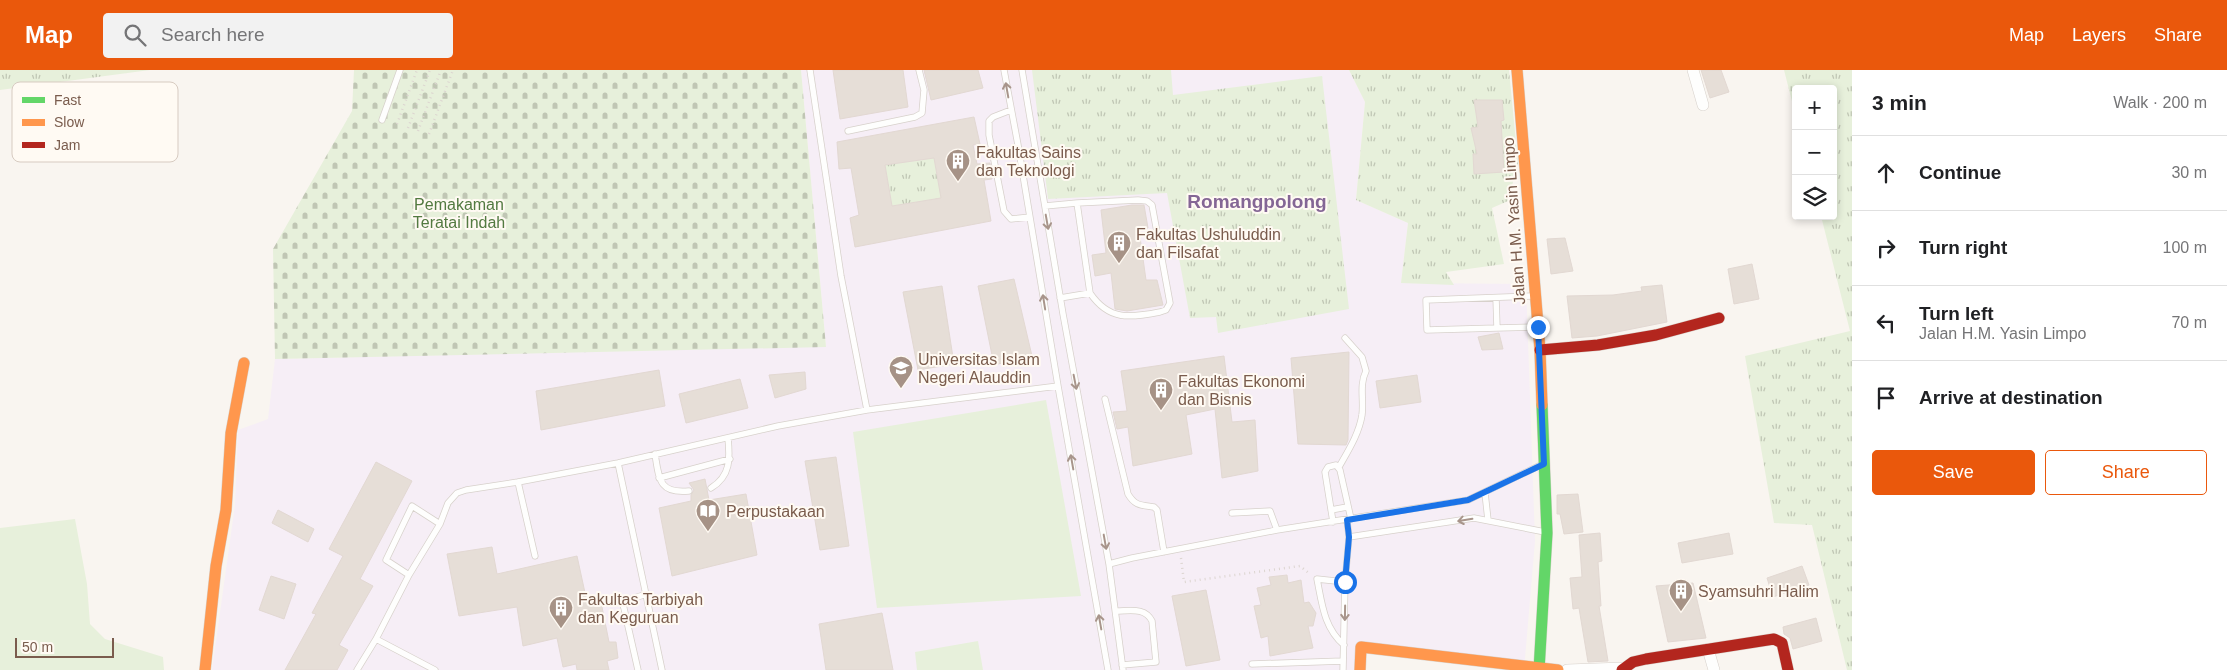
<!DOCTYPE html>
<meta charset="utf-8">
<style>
:root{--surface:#fff;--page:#f2f2f2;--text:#202124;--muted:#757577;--line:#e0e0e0;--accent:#ea580c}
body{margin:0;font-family:Arial,sans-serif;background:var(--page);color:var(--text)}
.controls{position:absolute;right:15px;top:15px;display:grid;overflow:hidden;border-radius:5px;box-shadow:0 2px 8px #0003}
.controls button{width:45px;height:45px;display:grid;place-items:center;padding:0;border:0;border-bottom:1px solid var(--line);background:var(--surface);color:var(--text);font:25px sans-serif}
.scale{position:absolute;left:15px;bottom:12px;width:99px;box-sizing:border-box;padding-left:5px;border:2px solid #7a5c4d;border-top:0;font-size:14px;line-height:18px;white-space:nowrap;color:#7a5c4d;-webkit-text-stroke:4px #fffaf3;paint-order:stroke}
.stop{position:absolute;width:15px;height:15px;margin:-11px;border:4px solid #1a73e8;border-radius:50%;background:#fff}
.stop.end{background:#1a73e8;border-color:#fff;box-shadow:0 1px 5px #0008}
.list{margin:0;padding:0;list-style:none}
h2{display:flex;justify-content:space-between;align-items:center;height:65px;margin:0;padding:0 20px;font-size:21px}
h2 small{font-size:16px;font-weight:400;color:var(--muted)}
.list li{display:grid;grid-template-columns:32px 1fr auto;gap:15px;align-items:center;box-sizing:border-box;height:75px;padding:0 20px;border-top:1px solid var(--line)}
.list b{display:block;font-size:19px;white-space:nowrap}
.list p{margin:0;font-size:16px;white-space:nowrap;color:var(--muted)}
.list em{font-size:16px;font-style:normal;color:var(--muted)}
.actions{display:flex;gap:10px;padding:15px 20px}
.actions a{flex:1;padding:11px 0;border:1px solid var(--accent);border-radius:5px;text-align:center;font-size:18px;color:var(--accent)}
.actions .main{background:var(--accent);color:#fff}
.icon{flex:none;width:28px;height:28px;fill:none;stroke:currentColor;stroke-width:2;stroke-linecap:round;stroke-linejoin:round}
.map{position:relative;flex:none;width:1852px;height:600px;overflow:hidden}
header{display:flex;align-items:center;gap:30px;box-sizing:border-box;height:70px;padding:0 25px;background:var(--accent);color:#fff}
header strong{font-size:24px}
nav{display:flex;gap:28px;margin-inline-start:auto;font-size:18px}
.search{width:350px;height:45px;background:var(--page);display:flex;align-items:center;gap:12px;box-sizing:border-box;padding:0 18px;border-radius:5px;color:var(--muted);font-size:19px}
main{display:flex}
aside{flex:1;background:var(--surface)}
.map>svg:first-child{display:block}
</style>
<header>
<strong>Map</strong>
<div class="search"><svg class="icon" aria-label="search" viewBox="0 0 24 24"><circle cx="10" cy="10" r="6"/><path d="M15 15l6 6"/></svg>Search here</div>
<nav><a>Map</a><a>Layers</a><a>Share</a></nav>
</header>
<main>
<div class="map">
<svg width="1852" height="600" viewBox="0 0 1852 600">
<defs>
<pattern id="grass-tufts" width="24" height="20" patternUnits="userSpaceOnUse" patternTransform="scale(1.25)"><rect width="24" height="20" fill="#e7f0db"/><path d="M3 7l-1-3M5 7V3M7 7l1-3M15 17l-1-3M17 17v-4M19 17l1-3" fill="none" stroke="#c0c6b4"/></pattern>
<pattern id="cemetery-stones" width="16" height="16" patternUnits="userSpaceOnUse" patternTransform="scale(1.25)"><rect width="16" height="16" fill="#e7f0db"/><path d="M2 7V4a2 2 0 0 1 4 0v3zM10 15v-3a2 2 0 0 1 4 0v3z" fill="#c0c6b4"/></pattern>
</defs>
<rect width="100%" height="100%" fill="#f9f5f0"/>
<path fill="#f6eef6" d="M 801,0 L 1349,0 L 1365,32 L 1356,130 L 1408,153 L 1401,213 L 1526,214 L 1535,471 L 1524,600 L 1364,582 L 1364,600 L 212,600 L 235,435 L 238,360 L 268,349 L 275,289 L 826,276 Z"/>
<path fill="url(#grass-tufts)" d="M 0,0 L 150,0 L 0,20 Z
M 1032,0 L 1171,0 L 1173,25 L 1322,6 L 1349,239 L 1218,263 L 1216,247 L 1190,248 L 1167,123 L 1048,129 Z
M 1349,0 L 1509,0 L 1518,93 L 1508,131 L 1492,138 L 1504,194 L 1446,202 L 1454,215 L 1401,213 L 1408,153 L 1356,130 L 1365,32 Z
M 1784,0 L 1852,0 L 1852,600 L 1847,600 L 1812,455 L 1774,453 L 1745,286 L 1850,261 L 1821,146 L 1833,146 L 1833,19 L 1796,19 L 1796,47 Z
M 941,87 L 943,99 L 936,101 L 939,115 L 949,127 L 892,136 L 885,95 Z"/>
<path fill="url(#cemetery-stones)" d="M 354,0 L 801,0 L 826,277 L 275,289 L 273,179 L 352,41 Z"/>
<path fill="#e7f0db" d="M 1046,330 L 1081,526 L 877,538 L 853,362 Z
M 75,449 L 87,514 L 90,554 L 105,569 L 163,587 L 164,600 L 0,600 L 0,458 Z
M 978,571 L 983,600 L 917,600 L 915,582 Z"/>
<path fill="#e6ded7" stroke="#e2d8d2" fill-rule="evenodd" d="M 833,0 L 903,0 L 908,37 L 840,49 Z
M 924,0 L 978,0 L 983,18 L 931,30 Z
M 1701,0 L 1721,0 L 1729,22 L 1710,28 Z
M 1474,30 L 1502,30 L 1504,50 L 1501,51 L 1504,102 L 1474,104 L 1473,84 L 1477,84 L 1471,58 L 1478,57 Z
M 974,47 L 980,74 L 973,75 L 977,94 L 990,93 L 992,109 L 984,110 L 991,151 L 855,177 L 850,148 L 859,145 L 851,98 L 839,99 L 837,72 ZM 934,88 L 941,128 L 892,136 L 885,95 Z
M 1132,135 L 1144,135 L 1148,158 L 1139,160 L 1146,210 L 1157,210 L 1163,235 L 1127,241 L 1115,239 L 1111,203 L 1095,206 L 1092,185 L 1106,183 L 1101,140 Z
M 1565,168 L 1573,201 L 1551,204 L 1547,169 Z
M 1752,194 L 1759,229 L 1734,234 L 1728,199 Z
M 1014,209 L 1032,286 L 994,295 L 978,216 Z
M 1662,215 L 1667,252 L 1597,266 L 1572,268 L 1567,226 L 1613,225 L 1642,221 L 1641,217 Z
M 942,216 L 954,294 L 918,300 L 903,222 Z
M 1499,263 L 1503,279 L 1482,280 L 1478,267 Z
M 1349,282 L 1348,370 L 1346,375 L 1298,374 L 1291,288 Z
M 1224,286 L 1232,352 L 1255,350 L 1258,401 L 1222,408 L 1215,339 L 1186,345 L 1192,384 L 1133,396 L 1128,357 L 1117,359 L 1113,342 L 1127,341 L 1121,301 Z
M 659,300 L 665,336 L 541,360 L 536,321 Z
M 805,302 L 806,319 L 775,328 L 769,305 Z
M 1417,305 L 1421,332 L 1380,338 L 1376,311 Z
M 740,309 L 748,338 L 686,353 L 679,324 Z
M 836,387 L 849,476 L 820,480 L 805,391 Z
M 376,392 L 412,411 L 360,509 L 373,516 L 339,575 L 348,580 L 337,600 L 285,600 L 316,544 L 312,543 L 343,486 L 329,479 Z
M 705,409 L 709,430 L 746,424 L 757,485 L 672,506 L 659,438 L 691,431 L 691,425 L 694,420 L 689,413 Z
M 1578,424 L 1583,462 L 1564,464 L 1560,444 L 1557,444 L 1557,425 Z
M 278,440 L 314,459 L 308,472 L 272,453 Z
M 1600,463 L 1602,491 L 1598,492 L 1601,536 L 1599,536 L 1608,591 L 1588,592 L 1579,538 L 1573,539 L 1570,508 L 1582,507 L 1579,465 Z
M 1729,463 L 1733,484 L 1682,493 L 1678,473 Z
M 492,477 L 497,504 L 577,486 L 587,532 L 600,527 L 609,572 L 616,572 L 618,588 L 607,591 L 609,600 L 577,600 L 576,594 L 563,597 L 557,568 L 523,576 L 517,537 L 459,546 L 447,484 Z
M 1802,496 L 1809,515 L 1773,527 L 1767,508 Z
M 1287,505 L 1288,513 L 1301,510 L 1304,533 L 1309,532 L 1316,543 L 1313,556 L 1308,556 L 1313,578 L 1270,586 L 1268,566 L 1261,568 L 1254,536 L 1261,535 L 1257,518 L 1271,515 L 1269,507 Z
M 271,506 L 296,514 L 284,549 L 259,540 Z
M 1693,513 L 1706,568 L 1668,572 L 1656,516 Z
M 1206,520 L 1220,590 L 1186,596 L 1172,526 Z
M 882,543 L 893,600 L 826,600 L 819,554 Z
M 1816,548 L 1822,571 L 1793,579 L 1790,568 L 1784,564 L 1783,557 Z"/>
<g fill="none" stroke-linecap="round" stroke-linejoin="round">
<defs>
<path id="lane" d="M 810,0 L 841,206 L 867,340
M 1004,0 L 1018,75 L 1058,316 L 1108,600
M 1022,0 L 1063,244 L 1109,494 L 1123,600
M 1011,40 L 993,47 L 989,51 L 989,65 L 1004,141 L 1011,149 L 1030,147
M 382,50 L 400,0
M 848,61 L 915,47 L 922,43 L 924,20 L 919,0
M 1077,133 L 1138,130 L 1147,131 L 1152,135 L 1170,233 L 1166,240 L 1160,242 C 1130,248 1109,251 1090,223
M 1045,136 L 1077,133 L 1090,223 L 1060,228
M 1496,228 L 1497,258 L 1427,260 L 1426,230 L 1534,226
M 1497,258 L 1535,257
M 1105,329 L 1128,424 C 1135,436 1141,435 1154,437 L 1157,440 L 1164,482
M 655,384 C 659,409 659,424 689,421
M 618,393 L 662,600
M 1339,397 C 1348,381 1359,364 1362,345 C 1364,330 1359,315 1366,301 L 1362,287 L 1345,268
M 659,408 L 730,389
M 518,412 L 535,486
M 711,418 C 731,406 730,388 728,368
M 1485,423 L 1488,450
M 1331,440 L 1347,437
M 1232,443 L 1270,441 L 1277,460
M 1333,452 L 1325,402 L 1328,397 L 1336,395 L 1340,400 L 1351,449
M 1349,467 L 1474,448 L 1545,462
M 1109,494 L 1132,488 L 1277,460 L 1468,430 L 1543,394
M 409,505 L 386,490 L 412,436 L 440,454
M 1116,541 C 1130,541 1145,537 1152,551 L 1156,592 L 1122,595
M 1344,575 C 1324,558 1322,534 1317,509 L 1345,512
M 1252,594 L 1343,591
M 357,600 L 376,569
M 435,600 L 376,569 L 409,505 L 440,454 L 448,433 L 457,423 L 466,420 L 518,412 L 618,393 L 778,356 L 867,340 L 1058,316
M 638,600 L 623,534 L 627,530 L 647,524
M 1343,600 L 1345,512 L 1349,467 L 1347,450"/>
<path id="street" d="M 1693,0 L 1703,35
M 1708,579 L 1714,600
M 1567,600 L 1623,598"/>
<path id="fast" d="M 1539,600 L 1547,463 L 1542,335"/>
<path id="slow" d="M 1517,0 L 1540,280 L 1542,335
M 205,600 L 216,496 L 226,440 L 231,363 L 244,293
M 1360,600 L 1361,577 L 1558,600"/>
<path id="jam" d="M 1540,280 L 1598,275 L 1656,265 L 1719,248
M 1622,600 L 1633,592 L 1646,589 L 1774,569 L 1782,573 L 1788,600"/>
</defs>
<use href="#lane" stroke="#d7d1cb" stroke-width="7"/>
<use href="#street" stroke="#d7d1cb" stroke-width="12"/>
<use href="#fast" stroke="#d9d2cb" stroke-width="12"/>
<use href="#slow" stroke="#d9d2cb" stroke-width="12"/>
<use href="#jam" stroke="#d9d2cb" stroke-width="12"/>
<path stroke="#dcd5d0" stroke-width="2.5" stroke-dasharray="1 4" stroke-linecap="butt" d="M 397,54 L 417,0
M 408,58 L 430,0
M 418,61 L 441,0
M 429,64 L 453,0
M 1181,488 L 1184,512 L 1300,496 L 1310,504"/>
<use href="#lane" stroke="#fefefd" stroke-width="5.5"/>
<use href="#street" stroke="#fefefd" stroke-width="11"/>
<use href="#fast" stroke="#63d668" stroke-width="11"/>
<use href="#slow" stroke="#ff974d" stroke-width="11"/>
<use href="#jam" stroke="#b3261e" stroke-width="11"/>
</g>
<defs><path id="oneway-shaft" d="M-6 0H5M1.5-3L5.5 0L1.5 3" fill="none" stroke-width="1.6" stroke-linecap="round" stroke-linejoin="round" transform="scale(1.25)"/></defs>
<g stroke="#a8958b">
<use href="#oneway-shaft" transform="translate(1007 20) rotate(-100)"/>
<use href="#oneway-shaft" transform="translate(1047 152) rotate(80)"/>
<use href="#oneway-shaft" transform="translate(1044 232) rotate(-99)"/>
<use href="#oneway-shaft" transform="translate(1075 312) rotate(79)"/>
<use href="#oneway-shaft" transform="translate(1072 392) rotate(-100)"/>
<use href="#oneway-shaft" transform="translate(1465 450) rotate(171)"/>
<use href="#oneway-shaft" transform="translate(1105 472) rotate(80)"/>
<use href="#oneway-shaft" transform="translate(1345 543) rotate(91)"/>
<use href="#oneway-shaft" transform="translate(1100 552) rotate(-100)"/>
</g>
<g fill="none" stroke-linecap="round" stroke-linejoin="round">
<path stroke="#1a73e8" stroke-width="6" d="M 1345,512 L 1349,467 L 1347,450 L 1468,430 L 1544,394 L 1538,257"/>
</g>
<defs>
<symbol id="building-pin" viewBox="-11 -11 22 30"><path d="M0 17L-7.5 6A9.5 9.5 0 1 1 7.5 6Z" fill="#a69286" stroke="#fffaf3"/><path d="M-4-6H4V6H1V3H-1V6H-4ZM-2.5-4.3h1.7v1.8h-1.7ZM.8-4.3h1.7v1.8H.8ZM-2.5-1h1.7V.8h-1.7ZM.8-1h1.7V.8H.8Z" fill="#fff"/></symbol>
<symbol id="university-pin" viewBox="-11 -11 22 30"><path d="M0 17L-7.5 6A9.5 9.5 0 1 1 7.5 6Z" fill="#a69286" stroke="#fffaf3"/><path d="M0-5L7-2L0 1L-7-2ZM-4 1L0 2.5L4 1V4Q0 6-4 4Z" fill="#fff"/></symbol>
<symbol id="library-pin" viewBox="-11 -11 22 30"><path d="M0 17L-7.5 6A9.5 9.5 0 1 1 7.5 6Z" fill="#a69286" stroke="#fffaf3"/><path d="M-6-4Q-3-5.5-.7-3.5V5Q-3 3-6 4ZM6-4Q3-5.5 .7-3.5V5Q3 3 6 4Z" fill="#fff"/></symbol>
</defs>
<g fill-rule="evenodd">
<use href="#building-pin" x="944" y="77" width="28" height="38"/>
<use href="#building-pin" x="1105" y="159" width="28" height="38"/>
<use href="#university-pin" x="887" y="284" width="28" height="38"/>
<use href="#building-pin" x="1147" y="306" width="28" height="38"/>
<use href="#library-pin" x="694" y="427" width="28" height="38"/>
<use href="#building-pin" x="1667" y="507" width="28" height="38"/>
<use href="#building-pin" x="547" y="524" width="28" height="38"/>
</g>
<g text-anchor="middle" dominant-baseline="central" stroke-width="4" stroke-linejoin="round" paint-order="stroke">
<g font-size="16" fill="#7a5c4d" stroke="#fffaf3" text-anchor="start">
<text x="976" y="82">Fakultas Sains<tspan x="976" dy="18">dan Teknologi</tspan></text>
<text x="1136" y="164">Fakultas Ushuluddin<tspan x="1136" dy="18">dan Filsafat</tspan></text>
<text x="918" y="289">Universitas Islam<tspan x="918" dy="18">Negeri Alauddin</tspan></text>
<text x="1178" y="311">Fakultas Ekonomi<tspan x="1178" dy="18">dan Bisnis</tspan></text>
<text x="726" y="441">Perpustakaan</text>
<text x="1698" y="521">Syamsuhri Halim</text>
<text x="578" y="529">Fakultas Tarbiyah<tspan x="578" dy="18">dan Keguruan</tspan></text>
</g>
<g font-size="16" fill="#537a41" stroke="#fffaf3">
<text x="459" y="134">Pemakaman<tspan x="459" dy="18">Teratai Indah</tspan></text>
</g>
<g font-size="16" fill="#7a5c4d" stroke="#fffaf3">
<text transform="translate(1514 151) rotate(-94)">Jalan H.M. Yasin Limpo</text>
</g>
<g font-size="19" font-weight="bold" fill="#846695" stroke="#fffaf3">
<text x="1257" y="131">Romangpolong</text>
</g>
</g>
<rect x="12" y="12" width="166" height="80" rx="8" fill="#fffaf3" stroke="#d7cbc1" stroke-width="1"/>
<rect x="22" y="27" width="23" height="6" fill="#63d668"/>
<rect x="22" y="49" width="23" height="7" fill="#ff974d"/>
<rect x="22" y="72" width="23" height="6" fill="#b3261e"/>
<g font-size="14" fill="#7a5c4d">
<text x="54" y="35">Fast</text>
<text x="54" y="57">Slow</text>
<text x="54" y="80">Jam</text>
</g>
</svg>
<div class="controls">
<button>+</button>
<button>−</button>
<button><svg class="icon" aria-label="layers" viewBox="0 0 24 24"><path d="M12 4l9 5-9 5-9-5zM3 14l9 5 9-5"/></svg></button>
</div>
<div class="scale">50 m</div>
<div class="stop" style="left:1345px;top:512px"></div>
<div class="stop end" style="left:1538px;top:257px"></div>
</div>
<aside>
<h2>3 min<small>Walk · 200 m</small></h2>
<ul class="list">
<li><svg class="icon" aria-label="ahead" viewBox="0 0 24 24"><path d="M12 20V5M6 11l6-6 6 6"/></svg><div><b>Continue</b></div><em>30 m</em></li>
<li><svg class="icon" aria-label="right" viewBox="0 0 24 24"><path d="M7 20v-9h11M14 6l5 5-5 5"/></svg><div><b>Turn right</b></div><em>100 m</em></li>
<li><svg class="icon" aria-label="left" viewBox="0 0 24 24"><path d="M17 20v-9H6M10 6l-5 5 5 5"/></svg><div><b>Turn left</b><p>Jalan H.M. Yasin Limpo</p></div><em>70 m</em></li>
<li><svg class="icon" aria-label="arrive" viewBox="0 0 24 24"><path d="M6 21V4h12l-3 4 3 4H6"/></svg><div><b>Arrive at destination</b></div></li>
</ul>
<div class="actions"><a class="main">Save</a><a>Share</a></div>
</aside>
</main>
